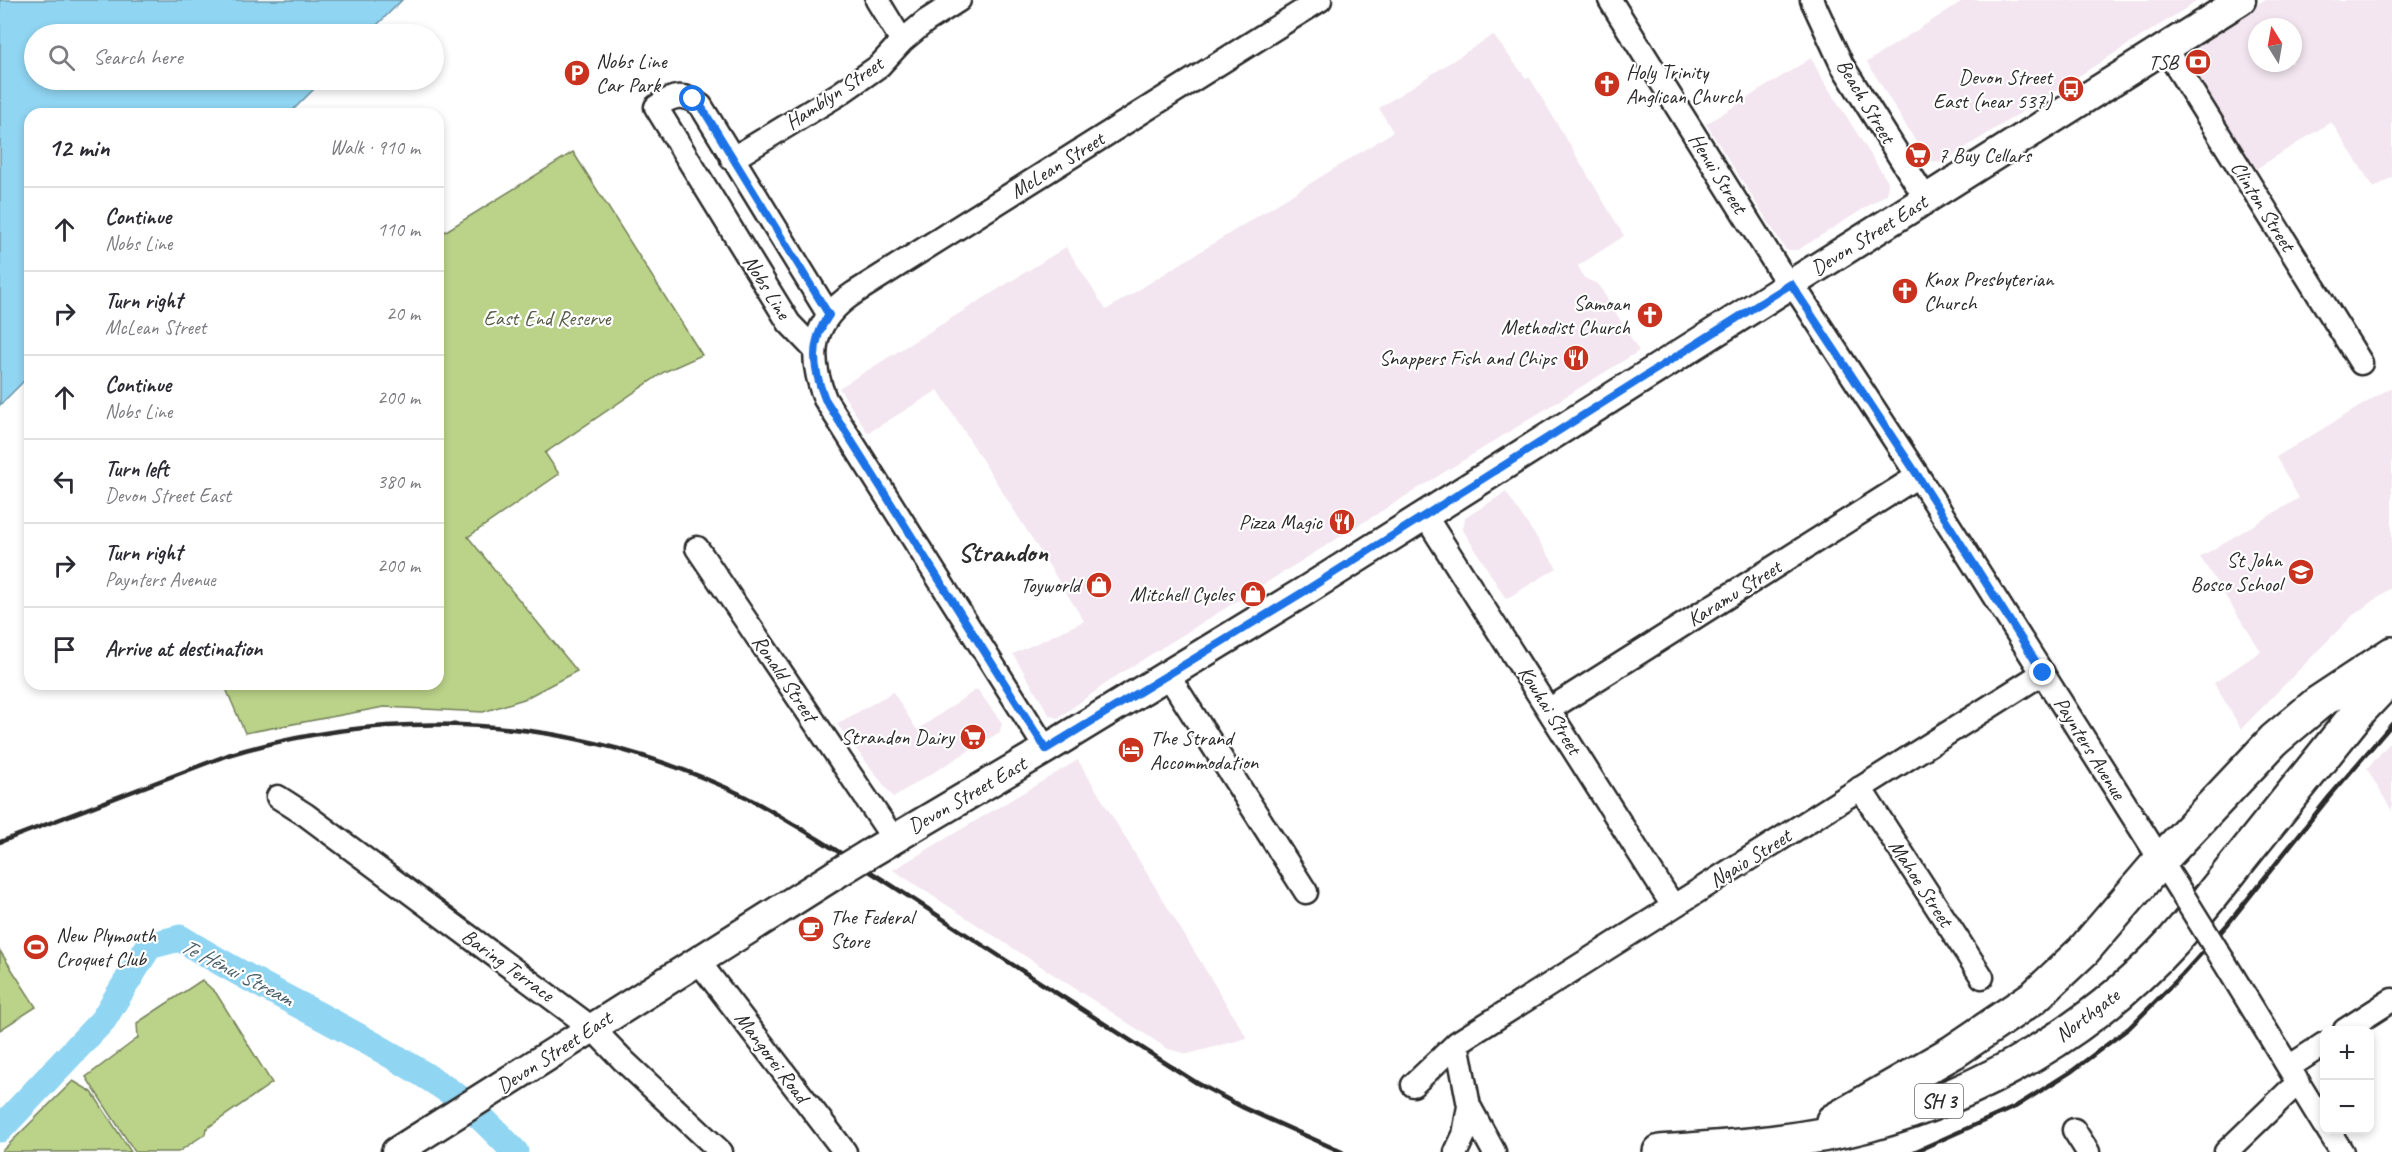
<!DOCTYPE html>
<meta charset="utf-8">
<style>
:root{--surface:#fff;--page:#f7f7f7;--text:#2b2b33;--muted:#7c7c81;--line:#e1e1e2}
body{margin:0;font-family:Caveat,sans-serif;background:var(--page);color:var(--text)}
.controls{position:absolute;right:18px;bottom:18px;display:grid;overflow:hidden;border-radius:12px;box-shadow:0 3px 9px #0003}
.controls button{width:54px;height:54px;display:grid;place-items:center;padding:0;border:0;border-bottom:2px solid var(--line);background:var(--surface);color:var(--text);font:30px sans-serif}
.compass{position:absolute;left:2248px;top:18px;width:54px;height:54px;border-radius:50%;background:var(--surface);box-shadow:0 3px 9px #0003;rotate:349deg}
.stop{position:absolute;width:18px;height:18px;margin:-14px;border:4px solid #1a73e8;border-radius:50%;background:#fff}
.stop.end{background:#1a73e8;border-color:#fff;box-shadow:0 2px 6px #0008}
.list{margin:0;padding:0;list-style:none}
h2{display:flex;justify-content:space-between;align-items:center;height:78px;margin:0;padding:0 24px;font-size:26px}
h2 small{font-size:20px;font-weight:400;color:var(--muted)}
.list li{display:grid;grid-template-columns:39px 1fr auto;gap:18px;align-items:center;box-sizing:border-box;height:84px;padding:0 24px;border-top:2px solid var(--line)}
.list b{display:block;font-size:22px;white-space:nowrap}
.list p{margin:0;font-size:20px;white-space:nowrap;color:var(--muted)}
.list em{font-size:20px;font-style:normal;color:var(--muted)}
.icon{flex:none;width:33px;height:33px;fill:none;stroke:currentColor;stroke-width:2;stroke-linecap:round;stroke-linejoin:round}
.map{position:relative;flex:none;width:2392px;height:1152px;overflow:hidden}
.search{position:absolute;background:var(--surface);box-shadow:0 3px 9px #0003;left:24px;top:24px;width:420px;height:66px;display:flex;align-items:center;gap:15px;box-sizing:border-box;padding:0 21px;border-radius:33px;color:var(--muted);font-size:22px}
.panel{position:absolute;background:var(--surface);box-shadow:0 3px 9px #0003;left:24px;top:108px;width:420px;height:582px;border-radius:18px}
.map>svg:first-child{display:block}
</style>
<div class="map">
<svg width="2392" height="1152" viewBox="0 0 2392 1152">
<rect width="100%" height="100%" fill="#fff"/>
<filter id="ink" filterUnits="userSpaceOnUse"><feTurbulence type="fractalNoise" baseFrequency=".0167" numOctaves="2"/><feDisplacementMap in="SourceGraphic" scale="12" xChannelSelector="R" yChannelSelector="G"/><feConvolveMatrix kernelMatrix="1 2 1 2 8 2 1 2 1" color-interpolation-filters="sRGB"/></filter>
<g filter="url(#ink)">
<path fill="#f3e6f0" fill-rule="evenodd" d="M 1964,0 L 2199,0 L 1941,163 L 1927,160 L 1867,62 Z
M 2264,0 L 2392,0 L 2392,177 L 2374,188 L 2331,122 L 2243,177 L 2167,62 ZM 2257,27 L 2293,27 L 2293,63 L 2257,63 Z
M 1493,35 L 1526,78 L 1530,78 L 1624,236 L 1578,266 L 1584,278 L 1598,284 L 1639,351 L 1118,675 L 1058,718 L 1050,716 L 1013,654 L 1084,621 L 938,390 L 868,433 L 839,388 L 1066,247 L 1106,310 L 1393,132 L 1379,108 Z
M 1811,58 L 1820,75 L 1888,182 L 1887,194 L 1798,250 L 1786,250 L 1706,124 Z
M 2392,387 L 2392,587 L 2352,616 L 2241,729 L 2214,683 L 2261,651 L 2200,557 L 2299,498 L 2276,457 Z
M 1506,492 L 1557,568 L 1506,599 L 1463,530 L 1465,518 Z
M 977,689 L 1002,723 L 1000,732 L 893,797 L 837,724 L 893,692 L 917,730 Z
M 2392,740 L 2392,811 L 2367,769 Z
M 1078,760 L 1247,1038 L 1188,1054 L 1168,1049 L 893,870 Z"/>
<path fill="#bbd389" stroke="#737f5a" stroke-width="1.5" d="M 573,152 L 702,355 L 664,372 L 545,453 L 559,474 L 468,537 L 577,671 L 524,699 L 483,712 L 384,707 L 245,733 L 224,684 L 438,684 L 438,236 Z
M 0,951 L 36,1007 L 0,1030 Z
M 202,980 L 216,993 L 272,1083 L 206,1129 L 205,1134 L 178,1152 L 135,1152 L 86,1077 L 138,1038 L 137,1023 Z
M 73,1081 L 92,1092 L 131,1152 L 1,1152 Z"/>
<path fill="#90d5f2" stroke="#6891a2" stroke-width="1.5" d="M 0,0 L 402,0 L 368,34 L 34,34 L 34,80 L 323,80 L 289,114 L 30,114 L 30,375 L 0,405 Z"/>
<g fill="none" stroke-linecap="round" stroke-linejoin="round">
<path stroke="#90d5f2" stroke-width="27" d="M 0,1129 L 103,1020 L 149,946 L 180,938 C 269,994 368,1035 455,1095 C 476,1111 497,1133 515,1152"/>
<defs>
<path id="minor" d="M 877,0 L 902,41
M 1610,0 L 1779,270 L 1801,297 L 1918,476 L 2182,894
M 1812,0 L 1842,65 L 1926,199
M 2165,48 L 2361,363
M 732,159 L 839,94 L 879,66 L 902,41 L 926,21 L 959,0
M 814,349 L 789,323 L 656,107 C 673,95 684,92 701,106 L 829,315
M 1424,514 L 1673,906
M 697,548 L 893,838
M 1168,675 L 1306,892
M 1550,709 L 1918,476
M 1046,749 L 825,399 C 807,353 812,321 854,293 L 1320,0
M 1860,788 L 1982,977
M 278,797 L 306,815 L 592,1028 L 624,1061 L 721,1152
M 2223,960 L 2324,1125
M 699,962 L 845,1152
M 2345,1030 L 2392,1000
M 1457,1043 L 1469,1106 L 1494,1152
M 2289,1067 L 2324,1044
M 1413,1085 L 1457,1043 L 2043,673
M 2074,1130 L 2088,1152
M 2328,1130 L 2342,1152
M 1456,1152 L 1464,1135 L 1469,1106
M 2226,1152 L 2289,1091 L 2299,1083"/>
<path id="major" d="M 867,855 L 1046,749 L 1305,591 L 2241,0
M 396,1152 L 836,874"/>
<path id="highway" d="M 1833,1121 L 1953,1052 L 2034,997 L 2083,951 L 2161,860 L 2274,740 L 2318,703 L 2392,654
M 1660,1152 C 1729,1147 1799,1143 1867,1125 C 1982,1094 2093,1029 2174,940 C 2199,912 2222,882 2246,852 C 2284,805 2322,758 2360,710 L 2392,676"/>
</defs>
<use href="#minor" stroke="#2b2b2b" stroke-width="27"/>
<use href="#major" stroke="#2b2b2b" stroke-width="33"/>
<use href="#highway" stroke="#2b2b2b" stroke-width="38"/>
<use href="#minor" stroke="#fff" stroke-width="22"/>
<use href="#major" stroke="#fff" stroke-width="28"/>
<use href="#highway" stroke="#fff" stroke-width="33"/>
<path stroke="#2b2b2b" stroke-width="4.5" d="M 0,842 L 228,755 C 391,706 564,716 720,785 C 754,799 786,820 818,839 C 865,868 912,898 958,929 C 1037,981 1117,1032 1197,1083 L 1244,1108 L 1342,1152
M 1914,1152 L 2015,1107 L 2072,1071 L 2129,1028 L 2182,975 L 2227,925 L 2329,797 L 2392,724"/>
<defs>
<path id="minor-bridge" d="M 2182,894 L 2223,960"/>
<path id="major-bridge" d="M 836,874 L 867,855"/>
</defs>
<use href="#minor-bridge" stroke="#2b2b2b" stroke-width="27" stroke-linecap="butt"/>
<use href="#major-bridge" stroke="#2b2b2b" stroke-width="33" stroke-linecap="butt"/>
<use href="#minor-bridge" stroke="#fff" stroke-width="22"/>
<use href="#major-bridge" stroke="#fff" stroke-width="28"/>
</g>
</g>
<g fill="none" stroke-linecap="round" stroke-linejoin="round" filter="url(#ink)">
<path stroke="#1a73e8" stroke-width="8" d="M 693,99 L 701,106 L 829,315 C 809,342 813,370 825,399 L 1046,749 L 1305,591 L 1791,284 L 1918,476 L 2043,673"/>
</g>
<defs>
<symbol id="bank-disc" viewBox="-11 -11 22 22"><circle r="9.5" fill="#c8321e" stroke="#fff"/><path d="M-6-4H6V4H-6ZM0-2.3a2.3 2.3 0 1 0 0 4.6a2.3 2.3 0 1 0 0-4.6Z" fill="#fff"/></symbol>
<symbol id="parking-disc" viewBox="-11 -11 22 22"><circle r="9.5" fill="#c8321e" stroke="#fff"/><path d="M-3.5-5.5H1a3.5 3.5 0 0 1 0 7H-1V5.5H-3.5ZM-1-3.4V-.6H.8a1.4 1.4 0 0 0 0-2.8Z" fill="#fff"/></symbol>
<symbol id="church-disc" viewBox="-11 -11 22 22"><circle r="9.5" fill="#c8321e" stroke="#fff"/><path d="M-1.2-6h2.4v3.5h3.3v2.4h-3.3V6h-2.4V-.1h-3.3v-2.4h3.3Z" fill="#fff"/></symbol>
<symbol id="bus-disc" viewBox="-11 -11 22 22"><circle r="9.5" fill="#c8321e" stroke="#fff"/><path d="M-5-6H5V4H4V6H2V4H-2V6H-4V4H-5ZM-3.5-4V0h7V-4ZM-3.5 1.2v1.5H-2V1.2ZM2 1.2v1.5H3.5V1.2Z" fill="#fff"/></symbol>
<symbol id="supermarket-disc" viewBox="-11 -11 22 22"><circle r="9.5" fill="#c8321e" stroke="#fff"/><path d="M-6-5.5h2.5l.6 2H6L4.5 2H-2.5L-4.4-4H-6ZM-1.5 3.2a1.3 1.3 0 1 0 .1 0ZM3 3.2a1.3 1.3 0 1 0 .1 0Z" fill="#fff"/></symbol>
<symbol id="restaurant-disc" viewBox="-11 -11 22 22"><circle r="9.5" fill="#c8321e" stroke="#fff"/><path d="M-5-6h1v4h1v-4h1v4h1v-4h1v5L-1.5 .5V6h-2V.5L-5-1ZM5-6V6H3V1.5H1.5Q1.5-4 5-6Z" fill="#fff"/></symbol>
<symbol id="school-disc" viewBox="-11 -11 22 22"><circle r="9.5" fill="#c8321e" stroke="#fff"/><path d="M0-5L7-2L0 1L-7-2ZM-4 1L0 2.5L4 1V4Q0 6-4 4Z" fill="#fff"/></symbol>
<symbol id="shop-disc" viewBox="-11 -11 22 22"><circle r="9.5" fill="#c8321e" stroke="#fff"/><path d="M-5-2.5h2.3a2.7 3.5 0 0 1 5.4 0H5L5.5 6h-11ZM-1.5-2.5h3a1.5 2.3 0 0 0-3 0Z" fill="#fff"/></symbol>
<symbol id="hotel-disc" viewBox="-11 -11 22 22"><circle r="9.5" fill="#c8321e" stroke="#fff"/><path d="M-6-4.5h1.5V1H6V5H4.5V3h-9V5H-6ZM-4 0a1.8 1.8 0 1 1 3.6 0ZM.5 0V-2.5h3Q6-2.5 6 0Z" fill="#fff"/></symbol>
<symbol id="cafe-disc" viewBox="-11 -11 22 22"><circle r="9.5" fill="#c8321e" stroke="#fff"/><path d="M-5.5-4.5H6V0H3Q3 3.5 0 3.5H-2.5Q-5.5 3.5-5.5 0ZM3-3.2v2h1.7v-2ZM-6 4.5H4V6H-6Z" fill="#fff"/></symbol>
<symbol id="stadium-disc" viewBox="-11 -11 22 22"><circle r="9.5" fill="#c8321e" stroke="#fff"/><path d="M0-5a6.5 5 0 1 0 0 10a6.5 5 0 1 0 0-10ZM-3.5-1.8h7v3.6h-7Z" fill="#fff"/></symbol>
</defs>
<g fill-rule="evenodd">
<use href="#bank-disc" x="2183" y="47" width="30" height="30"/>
<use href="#parking-disc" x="562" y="58" width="30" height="30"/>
<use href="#church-disc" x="1592" y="69" width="30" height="30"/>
<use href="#bus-disc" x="2056" y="74" width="30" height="30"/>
<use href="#supermarket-disc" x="1903" y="140" width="30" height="30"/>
<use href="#church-disc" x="1890" y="276" width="30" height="30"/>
<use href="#church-disc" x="1635" y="300" width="30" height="30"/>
<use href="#restaurant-disc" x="1561" y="343" width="30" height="30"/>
<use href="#restaurant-disc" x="1327" y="507" width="30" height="30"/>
<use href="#school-disc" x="2286" y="557" width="30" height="30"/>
<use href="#shop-disc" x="1084" y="570" width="30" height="30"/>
<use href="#shop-disc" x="1238" y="579" width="30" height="30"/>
<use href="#supermarket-disc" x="958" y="722" width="30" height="30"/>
<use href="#hotel-disc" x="1116" y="735" width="30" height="30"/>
<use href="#cafe-disc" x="796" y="914" width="30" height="30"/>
<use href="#stadium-disc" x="21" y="932" width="30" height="30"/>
</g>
<g text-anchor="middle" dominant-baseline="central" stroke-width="4.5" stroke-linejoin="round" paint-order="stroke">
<rect fill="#fff" stroke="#6b6b6b" stroke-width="1.5" x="1915" y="1084" width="48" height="34" rx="4.5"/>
<g font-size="20" font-weight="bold" fill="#2b2b2b">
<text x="1939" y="1101">SH 3</text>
</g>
<g font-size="21" fill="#2b2b2b" stroke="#fff" text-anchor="end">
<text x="596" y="61" text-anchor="start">Nobs Line<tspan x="596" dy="24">Car Park</tspan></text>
<text x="2178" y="62">TSB</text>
<text x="1626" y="72" text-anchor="start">Holy Trinity<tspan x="1626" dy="24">Anglican Church</tspan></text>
<text x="2052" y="77">Devon Street<tspan x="2052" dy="24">East (near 537)</tspan></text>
<text x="1938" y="155" text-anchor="start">7 Buy Cellars</text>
<text x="1924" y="279" text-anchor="start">Knox Presbyterian<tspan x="1924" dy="24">Church</tspan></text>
<text x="1630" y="303">Samoan<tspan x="1630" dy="24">Methodist Church</tspan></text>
<text x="1556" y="358">Snappers Fish and Chips</text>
<text x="1322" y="522">Pizza Magic</text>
<text x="2282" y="560">St John<tspan x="2282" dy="24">Bosco School</tspan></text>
<text x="1080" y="585">Toyworld</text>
<text x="1234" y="594">Mitchell Cycles</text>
<text x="954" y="737">Strandon Dairy</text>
<text x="1150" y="738" text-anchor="start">The Strand<tspan x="1150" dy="24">Accommodation</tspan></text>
<text x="830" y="917" text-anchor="start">The Federal<tspan x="830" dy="24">Store</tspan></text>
<text x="56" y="935" text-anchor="start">New Plymouth<tspan x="56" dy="24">Croquet Club</tspan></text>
</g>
<g font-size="21" fill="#2b2b2b" stroke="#fff">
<text transform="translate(834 93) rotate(-34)">Hamblyn Street</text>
<text transform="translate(1866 101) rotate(59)">Beach Street</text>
<text transform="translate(1057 165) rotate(-32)">McLean Street</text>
<text transform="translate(1718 173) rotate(58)">Henui Street</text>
<text transform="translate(2263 206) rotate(58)">Clinton Street</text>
<text transform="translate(1869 235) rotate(-32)">Devon Street East</text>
<text transform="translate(767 287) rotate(58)">Nobs Line</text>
<text transform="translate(1734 593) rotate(-32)">Karamu Street</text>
<text transform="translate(785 678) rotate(56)">Ronald Street</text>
<text transform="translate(1550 710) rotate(58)">Kowhai Street</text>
<text transform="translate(2090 748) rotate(58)">Paynters Avenue</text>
<text transform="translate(967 795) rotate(-30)">Devon Street East</text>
<text transform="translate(1750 858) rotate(-32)">Ngaio Street</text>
<text transform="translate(1921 883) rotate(57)">Mahoe Street</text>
<text transform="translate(508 965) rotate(36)">Baring Terrace</text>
<text transform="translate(2087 1015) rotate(-37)">Northgate</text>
<text transform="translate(554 1052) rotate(-33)">Devon Street East</text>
<text transform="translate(772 1057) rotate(53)">Mangorei Road</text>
</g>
<g font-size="21" fill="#565d47" stroke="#fff">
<text x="547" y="318">East End Reserve</text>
</g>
<g font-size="22" font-style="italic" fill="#495e67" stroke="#fff">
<text transform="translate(237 972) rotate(27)">Te Hēnui Stream</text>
</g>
<g font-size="27" font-weight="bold" fill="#2b2b2b" stroke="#fff">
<text x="1003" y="552">Strandon</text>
</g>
</g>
</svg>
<div class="controls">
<button>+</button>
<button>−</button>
</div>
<svg class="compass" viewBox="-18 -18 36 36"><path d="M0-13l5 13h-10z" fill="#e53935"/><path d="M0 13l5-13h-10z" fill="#7c7c81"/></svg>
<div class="stop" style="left:693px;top:99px"></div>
<div class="stop end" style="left:2043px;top:673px"></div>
<div class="search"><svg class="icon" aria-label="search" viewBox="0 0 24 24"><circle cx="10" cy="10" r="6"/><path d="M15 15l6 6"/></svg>Search here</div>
<section class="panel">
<h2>12 min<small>Walk · 910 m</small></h2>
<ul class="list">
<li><svg class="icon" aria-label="ahead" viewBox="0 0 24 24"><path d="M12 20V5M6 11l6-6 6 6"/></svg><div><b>Continue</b><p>Nobs Line</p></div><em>110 m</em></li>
<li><svg class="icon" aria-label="right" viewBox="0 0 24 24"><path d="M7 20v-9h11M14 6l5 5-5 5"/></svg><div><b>Turn right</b><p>McLean Street</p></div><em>20 m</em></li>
<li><svg class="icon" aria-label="ahead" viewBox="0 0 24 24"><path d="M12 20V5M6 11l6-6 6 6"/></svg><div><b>Continue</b><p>Nobs Line</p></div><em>200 m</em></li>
<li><svg class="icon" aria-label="left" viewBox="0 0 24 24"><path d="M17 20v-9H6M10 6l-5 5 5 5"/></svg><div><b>Turn left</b><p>Devon Street East</p></div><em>380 m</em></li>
<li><svg class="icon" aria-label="right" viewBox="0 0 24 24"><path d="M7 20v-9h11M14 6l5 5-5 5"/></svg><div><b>Turn right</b><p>Paynters Avenue</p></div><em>200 m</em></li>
<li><svg class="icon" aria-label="arrive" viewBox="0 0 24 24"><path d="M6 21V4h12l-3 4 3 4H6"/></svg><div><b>Arrive at destination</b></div></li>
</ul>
</section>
</div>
